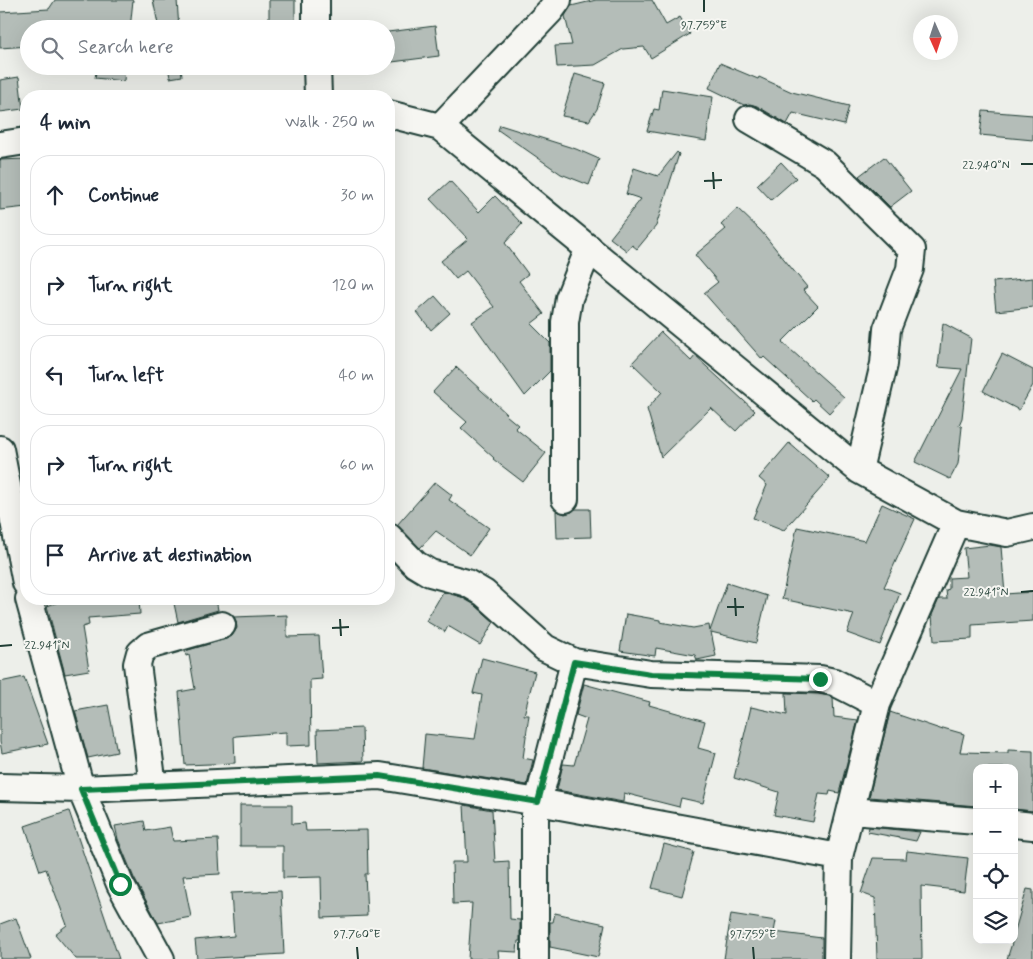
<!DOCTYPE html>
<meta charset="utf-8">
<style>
:root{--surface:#fff;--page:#f2f2f3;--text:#1f2937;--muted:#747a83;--line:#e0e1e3}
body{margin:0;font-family:Mynerve,sans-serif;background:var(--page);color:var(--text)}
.controls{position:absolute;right:15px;bottom:15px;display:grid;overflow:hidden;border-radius:10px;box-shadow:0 5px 20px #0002}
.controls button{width:45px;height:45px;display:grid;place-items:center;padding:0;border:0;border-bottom:1px solid var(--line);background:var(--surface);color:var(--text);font:25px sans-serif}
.compass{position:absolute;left:913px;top:15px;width:45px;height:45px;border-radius:50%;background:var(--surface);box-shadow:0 5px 20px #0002;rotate:177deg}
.stop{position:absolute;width:15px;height:15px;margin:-11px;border:4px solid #0b8043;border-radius:50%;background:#fff}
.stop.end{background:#0b8043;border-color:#fff;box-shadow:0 1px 5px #0008}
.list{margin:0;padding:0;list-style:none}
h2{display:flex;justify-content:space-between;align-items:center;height:65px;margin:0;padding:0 20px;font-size:21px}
h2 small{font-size:16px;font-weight:400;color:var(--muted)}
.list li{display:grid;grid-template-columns:32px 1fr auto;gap:15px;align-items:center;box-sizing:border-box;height:80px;margin:0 10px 10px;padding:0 10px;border:1px solid var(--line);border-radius:20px}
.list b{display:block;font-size:19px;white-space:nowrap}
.list em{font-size:16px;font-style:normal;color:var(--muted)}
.icon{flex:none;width:28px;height:28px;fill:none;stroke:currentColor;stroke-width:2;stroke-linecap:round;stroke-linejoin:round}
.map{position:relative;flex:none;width:1033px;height:959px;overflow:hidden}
.search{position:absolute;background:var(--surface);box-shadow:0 5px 20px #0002;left:20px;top:20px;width:375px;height:55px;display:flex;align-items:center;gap:12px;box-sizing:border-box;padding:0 18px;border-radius:28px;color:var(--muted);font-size:19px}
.panel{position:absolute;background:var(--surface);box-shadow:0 5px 20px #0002;left:20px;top:90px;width:375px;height:515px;border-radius:20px}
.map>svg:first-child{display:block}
</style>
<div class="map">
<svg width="1033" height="959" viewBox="0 0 1033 959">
<rect width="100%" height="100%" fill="#edefea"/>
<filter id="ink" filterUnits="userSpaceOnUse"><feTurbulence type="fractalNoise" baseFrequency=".02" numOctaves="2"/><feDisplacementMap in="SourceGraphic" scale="10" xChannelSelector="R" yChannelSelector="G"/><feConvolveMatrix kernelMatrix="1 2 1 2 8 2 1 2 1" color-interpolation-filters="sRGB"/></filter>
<g filter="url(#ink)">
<path fill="#b4bdb8" stroke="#1f3d34" d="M 55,0 L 133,0 L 130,29 L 29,29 L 29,46 L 0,48 L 0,12 L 49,9 Z
M 153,0 L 177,0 L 179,29 L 159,29 Z
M 269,0 L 295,0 L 295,29 L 269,29 Z
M 596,0 L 652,0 L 666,25 L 680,17 L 690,34 L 651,58 L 644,47 L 623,49 L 595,65 L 557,67 L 555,46 L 572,45 L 565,16 L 571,6 Z
M 435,26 L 439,56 L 392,62 L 388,32 Z
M 720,63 L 758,79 L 759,77 L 792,92 L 849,106 L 844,125 L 793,113 L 787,124 L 757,106 L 750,104 L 744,105 L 709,88 Z
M 97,66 L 125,66 L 124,81 L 95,78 Z
M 168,66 L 181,66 L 182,76 L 170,78 Z
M 270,66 L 296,66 L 297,71 L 270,72 Z
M 575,74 L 605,83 L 597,109 L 589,121 L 562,116 Z
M 19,77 L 23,109 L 0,112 L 0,80 Z
M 662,89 L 713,97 L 706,141 L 647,131 L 654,109 L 659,110 Z
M 983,111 L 1033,115 L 1033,140 L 980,135 Z
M 500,125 L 576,149 L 599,159 L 589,185 L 561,174 L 498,130 Z
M 677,152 L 679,154 L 656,226 L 637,249 L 632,245 L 627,251 L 610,238 L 641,199 L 626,194 L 634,168 L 658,176 Z
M 884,157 L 911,191 L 890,207 L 859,176 Z
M 26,159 L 26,207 L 0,210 L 0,160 Z
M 781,162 L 796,178 L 771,200 L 757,185 Z
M 450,181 L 479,212 L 495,196 L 522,224 L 505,243 L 528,274 L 519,281 L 544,314 L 531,324 L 550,343 L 550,371 L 525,396 L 472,322 L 494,307 L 466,271 L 456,279 L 441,261 L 468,239 L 430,199 Z
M 737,208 L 761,231 L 807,287 L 803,290 L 818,306 L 782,342 L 844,397 L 829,413 L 814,399 L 812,401 L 764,357 L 762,359 L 704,293 L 718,282 L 695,255 L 726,229 L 721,225 Z
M 1033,278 L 1033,307 L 996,311 L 993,282 Z
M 435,296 L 450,313 L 431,330 L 417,312 Z
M 943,323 L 971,338 L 962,418 L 959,425 L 962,427 L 958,464 L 950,479 L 915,462 L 962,369 L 938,367 Z
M 661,332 L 691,361 L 695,356 L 755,411 L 736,431 L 711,408 L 661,457 L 647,409 L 662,392 L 632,363 Z
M 1002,354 L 1033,370 L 1033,385 L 1019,410 L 983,391 Z
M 456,367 L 507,414 L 506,415 L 518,425 L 515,428 L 546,453 L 523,482 L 493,459 L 494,458 L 461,428 L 467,422 L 433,392 Z
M 789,443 L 830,478 L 784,530 L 753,518 L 767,485 L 759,478 Z
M 435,482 L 452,495 L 449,500 L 489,528 L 470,555 L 436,531 L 420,548 L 397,525 Z
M 882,504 L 915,519 L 884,587 L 900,593 L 880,645 L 847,633 L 854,614 L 782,599 L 797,527 L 865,541 Z
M 575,509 L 590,509 L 591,537 L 557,538 L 556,511 L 565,514 L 572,512 Z
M 990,545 L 1001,547 L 1005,594 L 1033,592 L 1033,621 L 972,625 L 972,639 L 934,641 L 932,615 L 939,599 L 947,599 L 946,590 L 949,589 L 949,578 L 967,577 L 964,548 Z
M 727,583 L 767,596 L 756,643 L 711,632 L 716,656 L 697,660 L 695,655 L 656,648 L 655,656 L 620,651 L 626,614 L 660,620 L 660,622 L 693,628 L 709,625 L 710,631 Z
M 443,592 L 461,597 L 475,605 L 494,622 L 480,645 L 448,626 L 445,632 L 426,621 Z
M 67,599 L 139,599 L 140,614 L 88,618 L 89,625 L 82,627 L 89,670 L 65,674 L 47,606 Z
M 173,599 L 216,599 L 218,610 L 178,622 Z
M 287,615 L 287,637 L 319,636 L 322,679 L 310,680 L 311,745 L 286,746 L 286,732 L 236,736 L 234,737 L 235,763 L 185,765 L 179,692 L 195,689 L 189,655 L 186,656 L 185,651 L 226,639 L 232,636 L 237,628 L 236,621 L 234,617 Z
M 482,658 L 535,672 L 524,715 L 529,715 L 523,758 L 533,760 L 527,785 L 422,768 L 425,734 L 475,739 L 482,695 L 473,693 Z
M 24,677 L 48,744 L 2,753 L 0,742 L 0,682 Z
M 584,684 L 650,702 L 649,705 L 705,721 L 698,748 L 716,753 L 703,803 L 681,798 L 679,807 L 624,793 L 623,802 L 557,790 L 563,764 L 574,765 L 587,719 L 576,715 Z
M 786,693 L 818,694 L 829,696 L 833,698 L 834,717 L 858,720 L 839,793 L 830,791 L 829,795 L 819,794 L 813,822 L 774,815 L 779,792 L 734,778 L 751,707 L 787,715 Z
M 108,705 L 117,752 L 88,758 L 75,711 Z
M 890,712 L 943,730 L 943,728 L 964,734 L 960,752 L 1008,753 L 1008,750 L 1033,751 L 1033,811 L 1014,809 L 1014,768 L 977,768 L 977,806 L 869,797 Z
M 362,728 L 363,761 L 318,763 L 317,730 Z
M 240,805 L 292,805 L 292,824 L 305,823 L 306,831 L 367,830 L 368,874 L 365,874 L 367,916 L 322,918 L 321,877 L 283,878 L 283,846 L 240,846 Z
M 464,805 L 492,810 L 495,862 L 509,861 L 510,919 L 520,920 L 520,941 L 518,941 L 517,952 L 498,951 L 499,959 L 468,959 L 472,903 L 453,904 L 452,862 L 467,862 Z
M 69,811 L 119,959 L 76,959 L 55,934 L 67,925 L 46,869 L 40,871 L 25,826 Z
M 144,821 L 146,831 L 170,827 L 173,841 L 218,839 L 220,874 L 183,876 L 191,917 L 158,923 L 134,878 L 118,839 L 115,826 Z
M 869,827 L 920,832 L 916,841 L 868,832 Z
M 664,844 L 694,852 L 682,896 L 652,888 Z
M 907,851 L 968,858 L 964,891 L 921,886 L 922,959 L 877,959 L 875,898 L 861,893 L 873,858 L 906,859 Z
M 1027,889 L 1033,890 L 1033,959 L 1007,959 L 1013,940 L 1014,940 L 1014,934 Z
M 281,891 L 284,954 L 197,959 L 195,940 L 234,936 L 231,893 Z
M 555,913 L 605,924 L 598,957 L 550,947 L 550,922 L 553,922 Z
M 731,914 L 776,921 L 774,932 L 822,938 L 822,959 L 724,959 Z
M 16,918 L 31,959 L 0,959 L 0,924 Z"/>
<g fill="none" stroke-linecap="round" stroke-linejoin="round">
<defs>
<path id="minor" d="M 316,0 L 316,29
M 317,66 L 318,96
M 389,114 L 440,127 L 859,470 L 956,523 L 1007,533 L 1033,527
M 749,119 L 825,164 L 912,250 L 910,269 L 887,329 L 884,364 L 859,470
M 440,127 L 550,11 L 558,0
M 0,145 L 26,141
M 0,449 L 26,583
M 565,499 L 565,322 L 569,298 L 589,248
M 389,537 L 415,564 L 430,573 L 467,583 L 484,593 L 545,648 L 574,662 L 651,674 L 820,679 L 834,682 L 877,704
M 29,599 L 81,789 L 120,884 L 161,959
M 153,786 L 137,664 L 140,653 L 148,646 L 222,625
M 0,787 L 81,789 L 380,776 L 538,802 L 839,857
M 851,811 L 977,821
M 1014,824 L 1033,826
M 535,959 L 535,814 L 574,662
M 837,959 L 839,857 L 877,704 L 956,523"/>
</defs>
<use href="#minor" stroke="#1f3d34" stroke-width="30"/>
<use href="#minor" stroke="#f6f6f2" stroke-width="26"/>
</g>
</g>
<g fill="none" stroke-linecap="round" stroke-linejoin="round" filter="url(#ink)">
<path stroke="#0b8043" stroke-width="6" d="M 120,884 L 81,789 L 380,776 L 538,802 L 574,662 L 651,674 L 820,679"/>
</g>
<path fill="none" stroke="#1f3d34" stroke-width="2" d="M 704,0 L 704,12M 1021,164 L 1033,164M 713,172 L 714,189M 704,181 L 722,180M 1021,592 L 1033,591M 735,598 L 736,616M 727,607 L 744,607M 340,619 L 341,636M 332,628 L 349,627M 0,646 L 12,645M 357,947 L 358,959M 753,947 L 754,959"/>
<g font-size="12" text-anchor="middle" fill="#1f3d34" stroke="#f6f6f2" stroke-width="4" stroke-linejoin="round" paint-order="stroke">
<text x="704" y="29">97.759°E</text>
<text x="986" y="169">22.940°N</text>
<text x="986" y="596">22.941°N</text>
<text x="47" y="649">22.941°N</text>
<text x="357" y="938">97.760°E</text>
<text x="753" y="938">97.759°E</text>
</g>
</svg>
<div class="controls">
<button>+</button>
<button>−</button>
<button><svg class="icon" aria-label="locate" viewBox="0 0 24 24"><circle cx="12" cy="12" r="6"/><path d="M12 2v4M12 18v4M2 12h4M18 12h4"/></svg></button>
<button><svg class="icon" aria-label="layers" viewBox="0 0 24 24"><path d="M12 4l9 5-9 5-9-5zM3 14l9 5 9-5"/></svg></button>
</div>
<svg class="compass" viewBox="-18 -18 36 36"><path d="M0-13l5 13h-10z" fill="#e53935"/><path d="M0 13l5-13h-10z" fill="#747a83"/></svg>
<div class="stop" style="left:120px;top:884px"></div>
<div class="stop end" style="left:820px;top:679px"></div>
<div class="search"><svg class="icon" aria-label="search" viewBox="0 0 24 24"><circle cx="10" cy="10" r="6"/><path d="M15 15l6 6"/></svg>Search here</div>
<section class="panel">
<h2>4 min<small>Walk · 250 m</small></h2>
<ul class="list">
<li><svg class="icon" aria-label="ahead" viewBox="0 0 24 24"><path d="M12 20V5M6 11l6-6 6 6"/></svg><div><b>Continue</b></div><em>30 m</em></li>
<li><svg class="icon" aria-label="right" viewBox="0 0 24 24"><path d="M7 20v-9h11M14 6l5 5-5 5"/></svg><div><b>Turn right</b></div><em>120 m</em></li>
<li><svg class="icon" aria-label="left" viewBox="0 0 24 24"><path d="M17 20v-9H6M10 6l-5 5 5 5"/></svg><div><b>Turn left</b></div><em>40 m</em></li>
<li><svg class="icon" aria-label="right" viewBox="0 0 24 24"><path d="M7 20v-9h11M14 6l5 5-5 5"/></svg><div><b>Turn right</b></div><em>60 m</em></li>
<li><svg class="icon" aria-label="arrive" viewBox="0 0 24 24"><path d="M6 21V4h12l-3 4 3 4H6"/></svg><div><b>Arrive at destination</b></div></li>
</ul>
</section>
</div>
